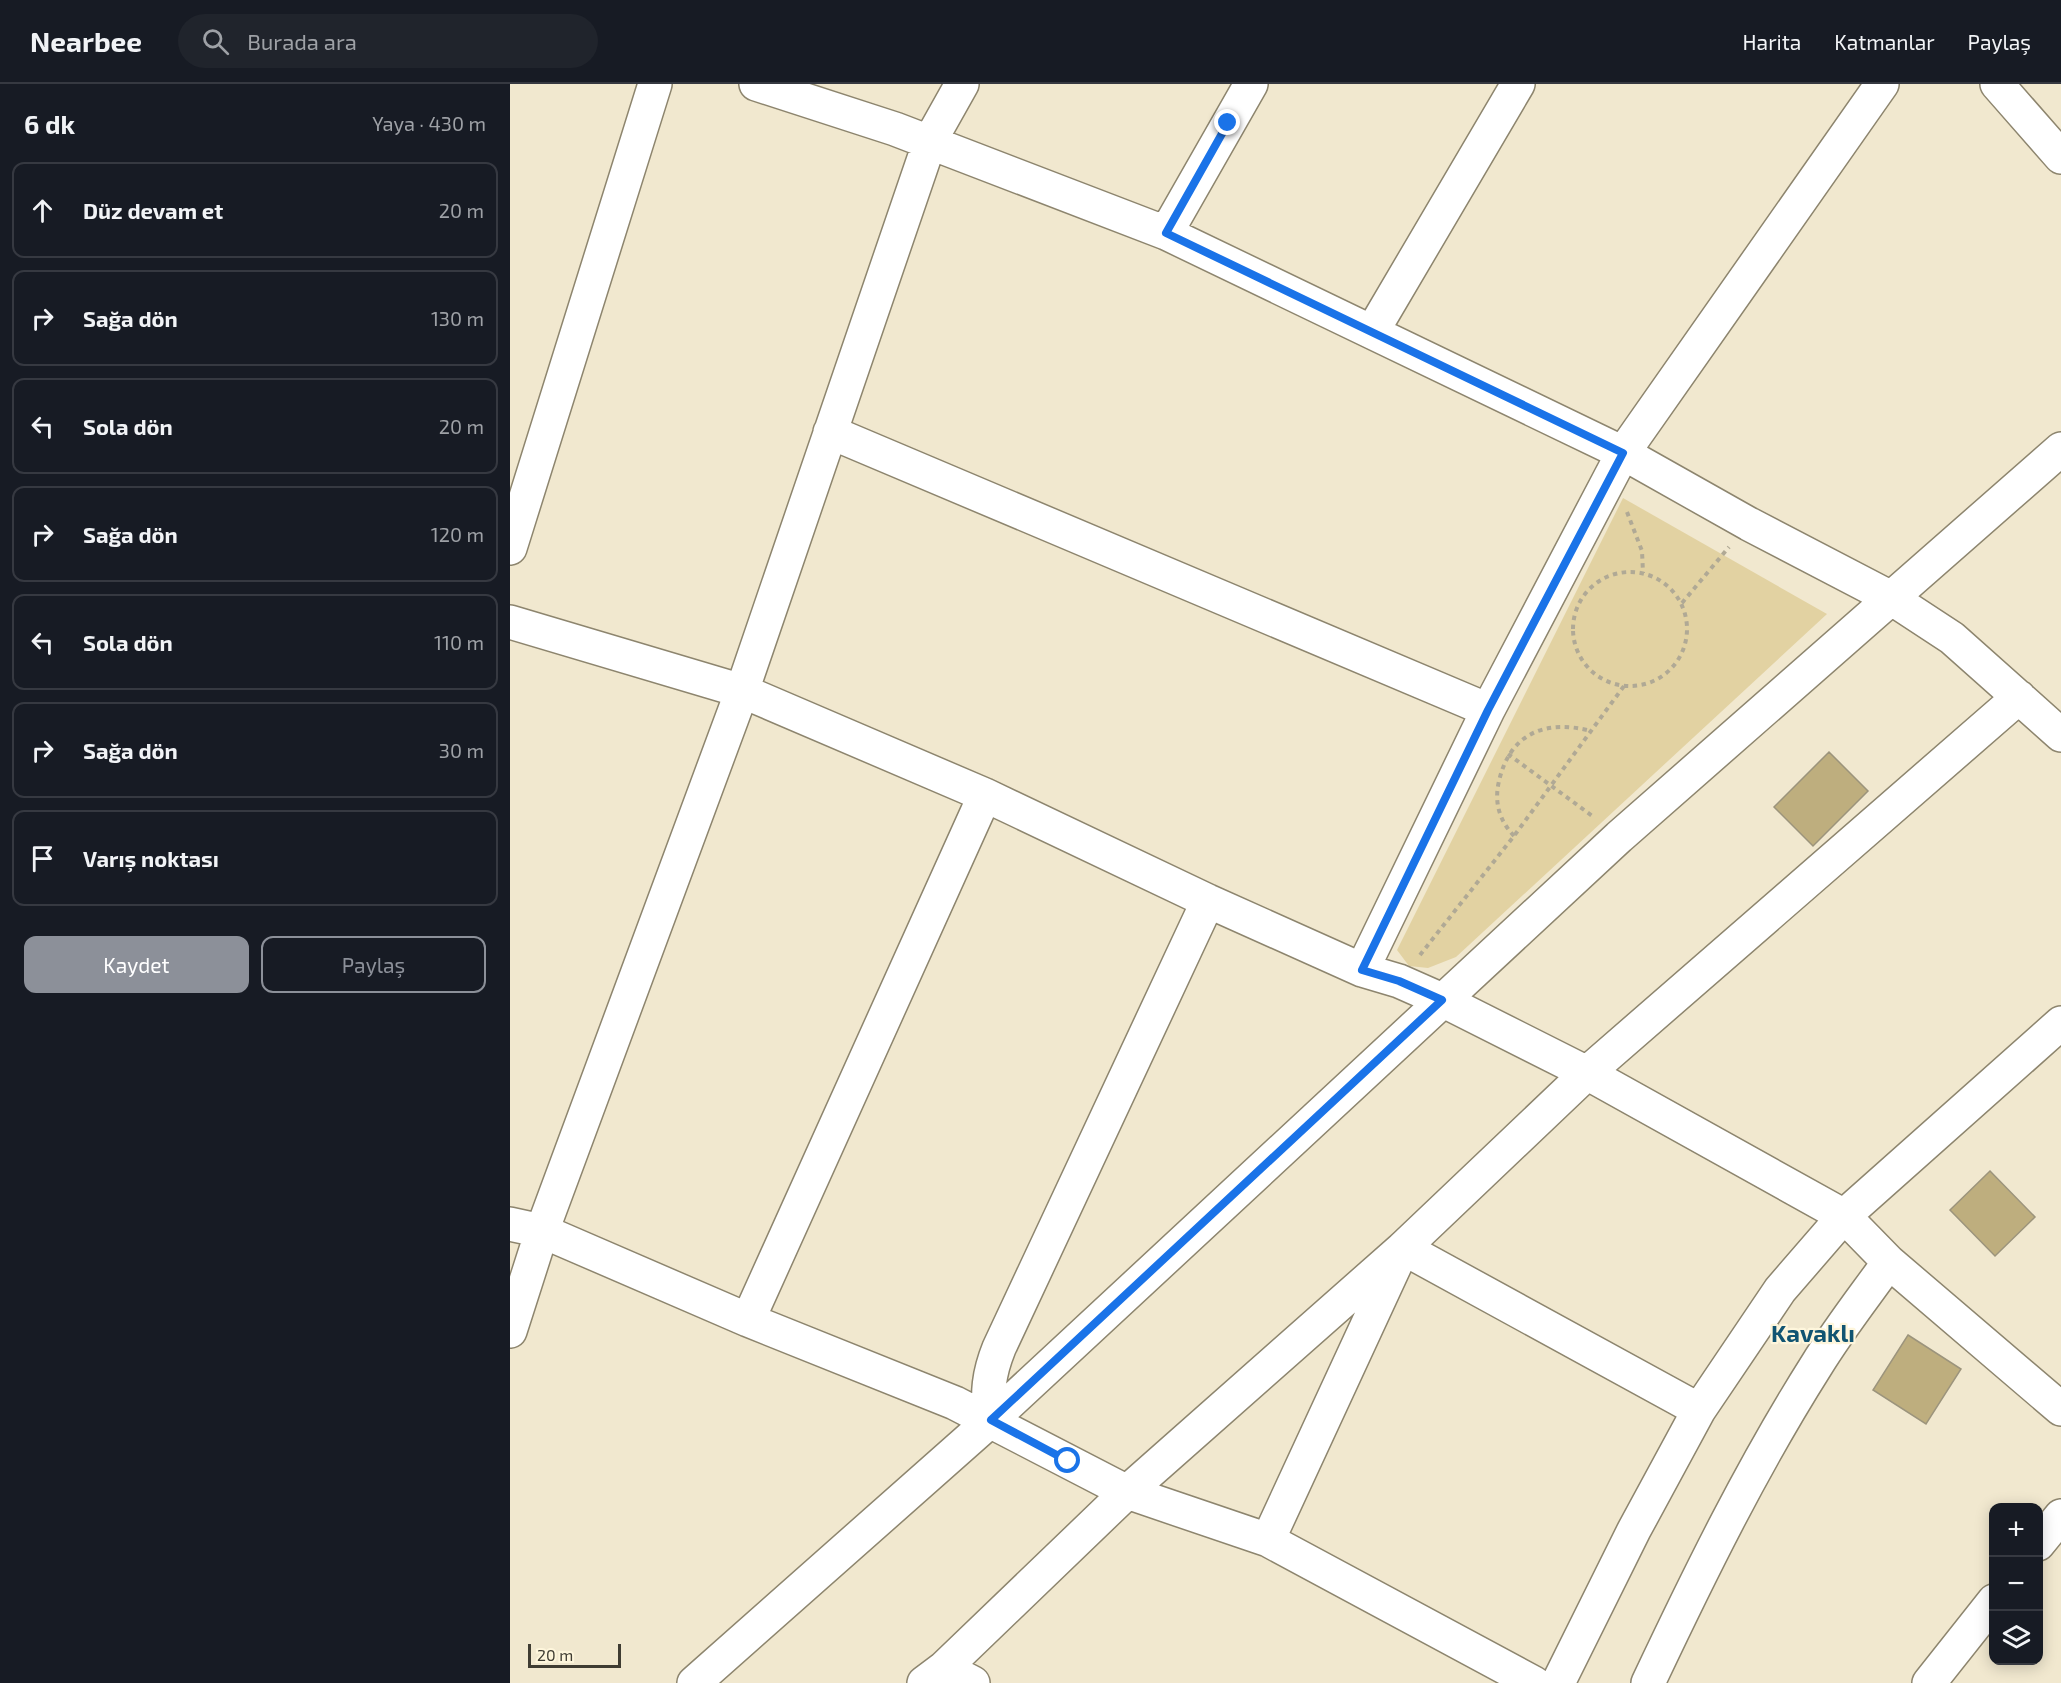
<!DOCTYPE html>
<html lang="tr">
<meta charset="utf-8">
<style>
:root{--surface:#171b24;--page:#20242c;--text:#f1f3f6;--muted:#9ea1a6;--line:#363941;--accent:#8c9099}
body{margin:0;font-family:"Exo 2",sans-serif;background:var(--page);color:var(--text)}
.controls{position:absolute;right:18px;bottom:18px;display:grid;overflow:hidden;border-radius:12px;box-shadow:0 3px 15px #0003}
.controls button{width:54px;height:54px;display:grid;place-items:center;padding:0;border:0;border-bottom:2px solid var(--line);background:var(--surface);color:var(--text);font:30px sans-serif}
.scale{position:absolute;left:18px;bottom:15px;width:93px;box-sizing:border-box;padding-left:6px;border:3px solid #3f3c32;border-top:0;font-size:16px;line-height:21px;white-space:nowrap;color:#3f3c32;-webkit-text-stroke:4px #fef6dc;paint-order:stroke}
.stop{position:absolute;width:18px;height:18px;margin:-14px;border:4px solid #1a73e8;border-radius:50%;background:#fff}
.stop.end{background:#1a73e8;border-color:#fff;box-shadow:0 2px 6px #0008}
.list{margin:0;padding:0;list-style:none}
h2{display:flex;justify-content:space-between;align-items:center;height:78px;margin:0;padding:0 24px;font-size:26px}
h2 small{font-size:20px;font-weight:400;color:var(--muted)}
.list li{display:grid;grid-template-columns:39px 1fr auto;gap:18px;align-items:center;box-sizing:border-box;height:96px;margin:0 12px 12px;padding:0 12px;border:2px solid var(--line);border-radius:12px}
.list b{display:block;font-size:22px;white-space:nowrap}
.list em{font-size:20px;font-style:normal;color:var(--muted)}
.actions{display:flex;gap:12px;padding:18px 24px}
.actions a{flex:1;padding:14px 0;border:2px solid var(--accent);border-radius:12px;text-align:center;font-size:21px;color:var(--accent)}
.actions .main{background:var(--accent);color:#fff}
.icon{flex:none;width:33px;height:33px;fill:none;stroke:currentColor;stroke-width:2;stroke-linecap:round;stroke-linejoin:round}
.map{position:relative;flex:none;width:1551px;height:1599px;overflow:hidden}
header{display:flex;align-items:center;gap:36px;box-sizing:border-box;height:84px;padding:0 30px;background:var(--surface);border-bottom:2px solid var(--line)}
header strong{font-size:28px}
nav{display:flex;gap:33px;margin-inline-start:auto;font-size:21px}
.search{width:420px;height:54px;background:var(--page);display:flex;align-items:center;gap:15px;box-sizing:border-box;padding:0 21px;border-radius:33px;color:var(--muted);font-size:22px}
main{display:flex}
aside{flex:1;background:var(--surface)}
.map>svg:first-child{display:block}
</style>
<header>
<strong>Nearbee</strong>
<div class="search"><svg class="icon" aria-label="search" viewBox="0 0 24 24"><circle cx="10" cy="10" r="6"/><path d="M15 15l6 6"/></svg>Burada ara</div>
<nav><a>Harita</a><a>Katmanlar</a><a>Paylaş</a></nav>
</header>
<main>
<aside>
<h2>6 dk<small>Yaya · 430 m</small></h2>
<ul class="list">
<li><svg class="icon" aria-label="ahead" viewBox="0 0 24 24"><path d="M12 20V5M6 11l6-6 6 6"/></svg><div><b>Düz devam et</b></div><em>20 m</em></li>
<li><svg class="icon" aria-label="right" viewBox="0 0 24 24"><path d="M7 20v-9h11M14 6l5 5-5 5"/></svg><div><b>Sağa dön</b></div><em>130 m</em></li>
<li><svg class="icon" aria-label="left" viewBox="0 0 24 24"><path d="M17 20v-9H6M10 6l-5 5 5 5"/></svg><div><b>Sola dön</b></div><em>20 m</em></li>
<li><svg class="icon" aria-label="right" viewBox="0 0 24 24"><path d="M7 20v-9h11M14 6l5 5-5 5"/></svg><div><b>Sağa dön</b></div><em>120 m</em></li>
<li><svg class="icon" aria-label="left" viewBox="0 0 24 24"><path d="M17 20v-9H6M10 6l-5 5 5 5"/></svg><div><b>Sola dön</b></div><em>110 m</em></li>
<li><svg class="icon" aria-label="right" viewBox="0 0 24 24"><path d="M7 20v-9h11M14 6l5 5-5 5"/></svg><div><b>Sağa dön</b></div><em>30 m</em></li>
<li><svg class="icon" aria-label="arrive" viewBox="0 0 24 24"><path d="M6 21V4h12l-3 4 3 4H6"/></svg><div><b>Varış noktası</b></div></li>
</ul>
<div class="actions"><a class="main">Kaydet</a><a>Paylaş</a></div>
</aside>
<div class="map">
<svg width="1551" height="1599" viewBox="0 0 1551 1599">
<rect width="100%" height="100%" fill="#f1e8cf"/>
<path fill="#e2d2a2" d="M 1113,414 L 1317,530 L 946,873 L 918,884 L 899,882 L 887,866 Z"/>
<path fill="#beae7e" stroke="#9c947c" stroke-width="1.5" d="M 1319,668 L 1358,707 L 1303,762 L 1264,723 Z
M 1480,1087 L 1525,1133 L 1485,1172 L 1440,1126 Z
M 1398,1251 L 1451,1285 L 1416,1340 L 1363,1306 Z"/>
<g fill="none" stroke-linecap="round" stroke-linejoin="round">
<defs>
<path id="minor" d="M 246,0 L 385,45 L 656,149 L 1113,369 L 1239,440 L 1381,514 L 1442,554 L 1551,651
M 1487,0 L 1551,73
M 656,149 L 741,0
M 862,248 L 1008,0
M 320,348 L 978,626
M 0,464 L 145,0
M 0,538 L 232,607 L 475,711 L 698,817 L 852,886 L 889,897 L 932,916 L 1077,989 L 1334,1132 L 1379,1178 L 1551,1325
M 852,886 L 978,626 L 1113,369 L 1372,0
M 0,1140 L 32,1147 L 238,1236 L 445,1319 L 617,1408 L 758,1456 L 1024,1599
M 238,1236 L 475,711
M 0,1247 L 32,1147 L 232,607 L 420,57 L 452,0
M 481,1336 C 476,1310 479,1289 489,1264 L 698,817
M 758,1456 L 893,1164 L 1189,1326
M 1528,1460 L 1551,1432
M 434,1584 L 463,1599
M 184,1599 L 481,1336 L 1109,753 L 1551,365
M 414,1599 L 434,1584 L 617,1408 L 893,1164 L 1077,989 L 1509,613
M 1048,1599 L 1124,1446 L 1189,1326 L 1270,1206 L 1334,1132 L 1551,939
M 1138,1599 C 1189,1491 1242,1383 1306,1282 C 1328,1246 1354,1213 1379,1178
M 1419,1599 L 1484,1517"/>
</defs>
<use href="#minor" stroke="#8d856e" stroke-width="36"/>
<path stroke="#b0a995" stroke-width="4" stroke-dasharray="4.5 4.5" stroke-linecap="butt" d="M 1117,428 L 1132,467 L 1133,489
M1063 545a57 57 0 1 1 114 0a57 57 0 1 1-114 0Z
M 1172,519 L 1219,463
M 998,670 L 1085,734
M 1004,752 C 989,736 984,718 989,697 C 1000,649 1036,635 1081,647
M 910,871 L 1004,752 L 1114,602"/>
<use href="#minor" stroke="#fff" stroke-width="33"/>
</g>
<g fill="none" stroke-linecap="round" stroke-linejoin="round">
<path stroke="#1a73e8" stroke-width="8" d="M 558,1377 L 481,1336 L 932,916 L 889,897 L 852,886 L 978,626 L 1113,369 L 656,149 L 718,39"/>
</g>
<g text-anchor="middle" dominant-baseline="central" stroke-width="4.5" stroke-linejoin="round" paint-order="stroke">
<g font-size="24" font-weight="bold" fill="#115472" stroke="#fef6dc">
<text x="1303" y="1248">Kavaklı</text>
</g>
</g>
</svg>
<div class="controls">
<button>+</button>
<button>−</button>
<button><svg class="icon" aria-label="layers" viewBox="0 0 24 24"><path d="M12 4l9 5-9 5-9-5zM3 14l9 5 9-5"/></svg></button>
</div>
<div class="scale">20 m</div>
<div class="stop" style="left:558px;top:1377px"></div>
<div class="stop end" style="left:718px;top:39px"></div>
</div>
</main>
